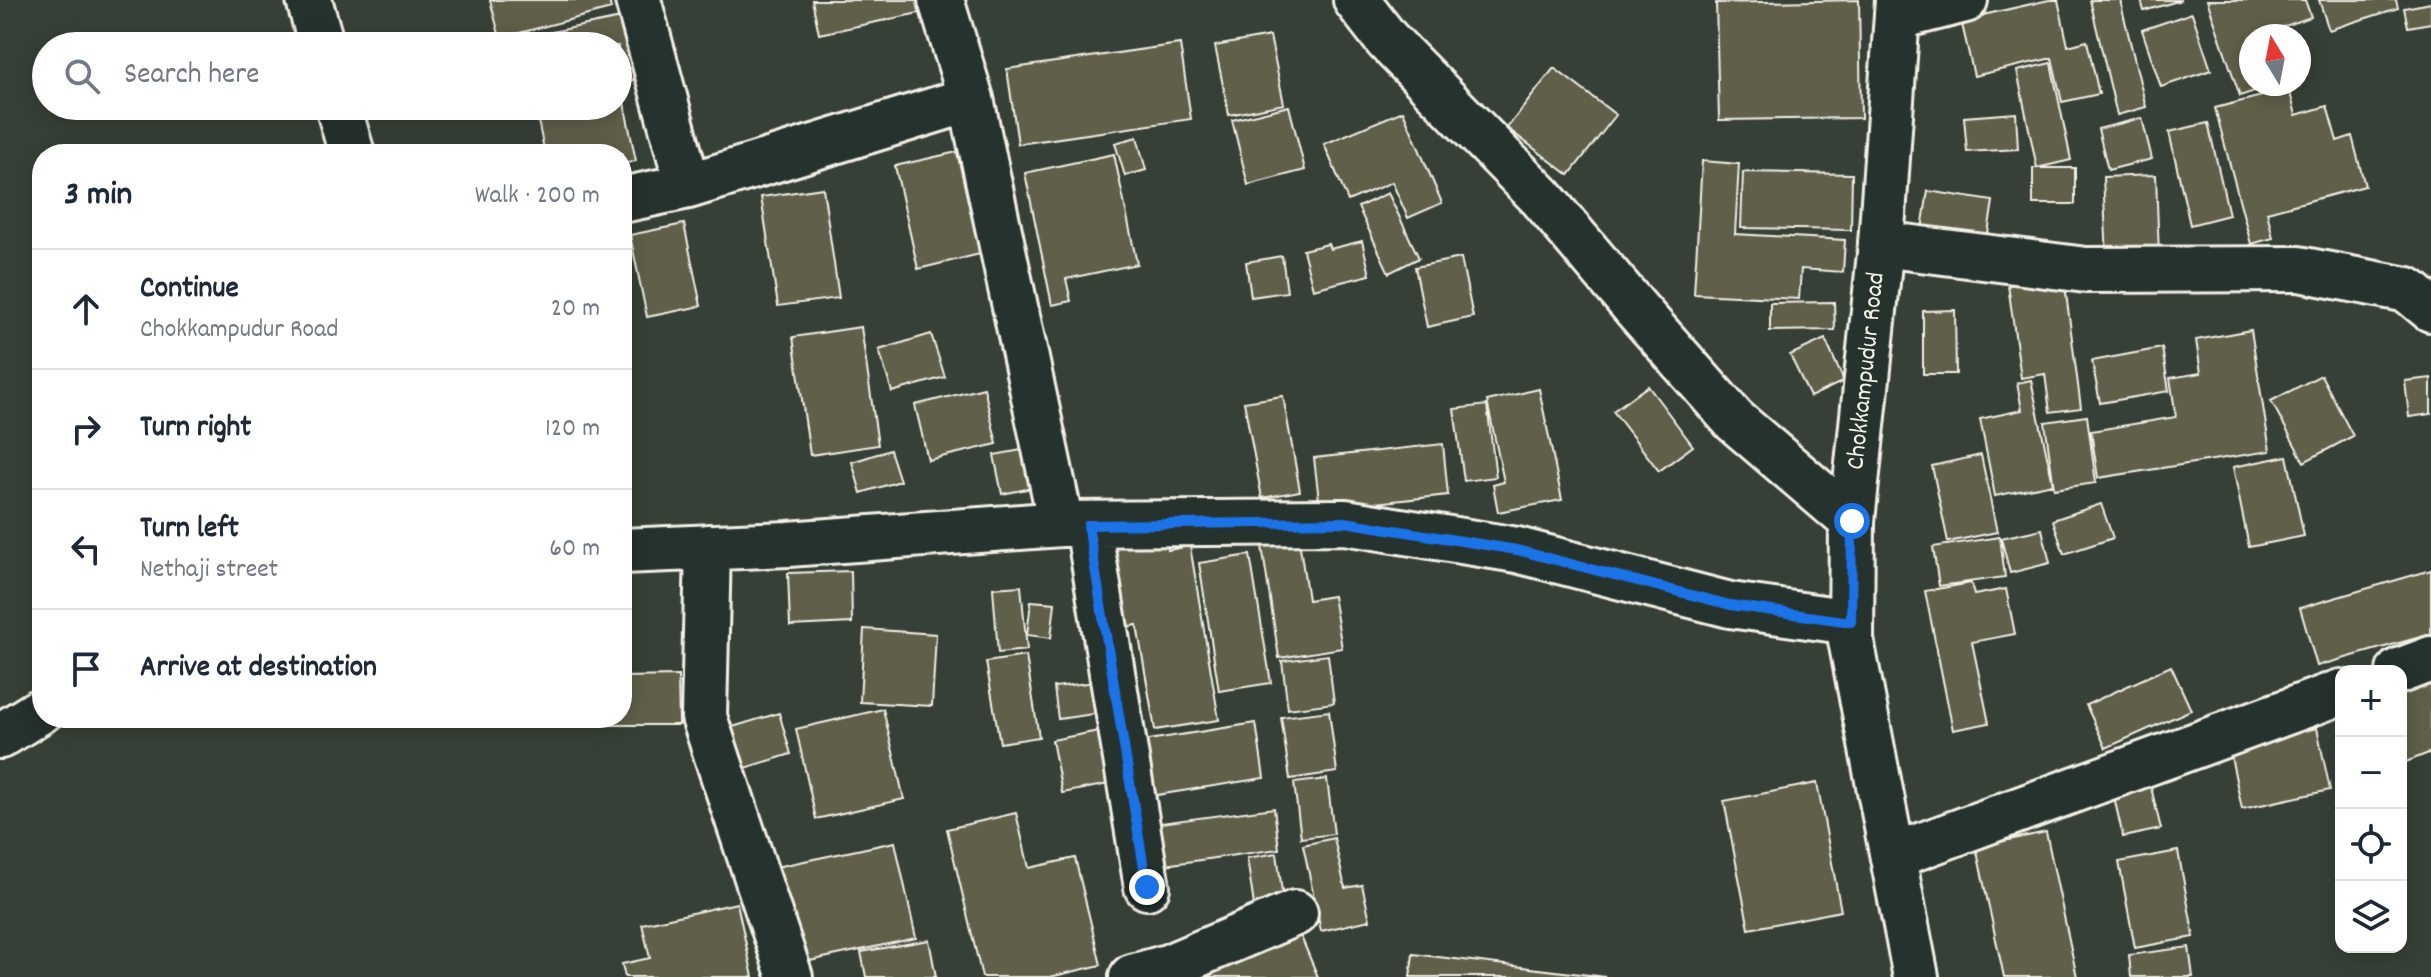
<!DOCTYPE html>
<meta charset="utf-8">
<style>
:root{--surface:#fff;--page:#f6f6f7;--text:#1f2937;--muted:#747a83;--line:#e0e1e3}
body{margin:0;font-family:Dekko,sans-serif;background:var(--page);color:var(--text)}
.controls{position:absolute;right:24px;bottom:24px;display:grid;overflow:hidden;border-radius:16px;box-shadow:0 4px 20px #0003}
.controls button{width:72px;height:72px;display:grid;place-items:center;padding:0;border:0;border-bottom:2px solid var(--line);background:var(--surface);color:var(--text);font:40px sans-serif}
.compass{position:absolute;left:2239px;top:24px;width:72px;height:72px;border-radius:50%;background:var(--surface);box-shadow:0 4px 20px #0003;rotate:350deg}
.stop{position:absolute;width:24px;height:24px;margin:-18px;border:6px solid #1a73e8;border-radius:50%;background:#fff}
.stop.end{background:#1a73e8;border-color:#fff;box-shadow:0 2px 8px #0008}
.list{margin:0;padding:0;list-style:none}
h2{display:flex;justify-content:space-between;align-items:center;height:104px;margin:0;padding:0 32px;font-size:34px}
h2 small{font-size:26px;font-weight:400;color:var(--muted)}
.list li{display:grid;grid-template-columns:52px 1fr auto;gap:24px;align-items:center;box-sizing:border-box;height:120px;padding:0 32px;border-top:2px solid var(--line)}
.list b{display:block;font-size:30px;white-space:nowrap}
.list p{margin:0;font-size:26px;white-space:nowrap;color:var(--muted)}
.list em{font-size:26px;font-style:normal;color:var(--muted)}
.icon{flex:none;width:44px;height:44px;fill:none;stroke:currentColor;stroke-width:2;stroke-linecap:round;stroke-linejoin:round}
.map{position:relative;flex:none;width:2431px;height:977px;overflow:hidden}
.search{position:absolute;background:var(--surface);box-shadow:0 4px 20px #0003;left:32px;top:32px;width:600px;height:88px;display:flex;align-items:center;gap:20px;box-sizing:border-box;padding:0 28px;border-radius:44px;color:var(--muted);font-size:30px}
.panel{position:absolute;background:var(--surface);box-shadow:0 4px 20px #0003;left:32px;top:144px;width:600px;height:584px;border-radius:32px}
.map>svg:first-child{display:block}
</style>
<div class="map">
<svg width="2431" height="977" viewBox="0 0 2431 977">
<rect width="100%" height="100%" fill="#374036"/>
<filter id="ink" filterUnits="userSpaceOnUse"><feTurbulence type="fractalNoise" baseFrequency=".0125" numOctaves="2"/><feDisplacementMap in="SourceGraphic" scale="16" xChannelSelector="R" yChannelSelector="G"/><feConvolveMatrix kernelMatrix="1 2 1 2 8 2 1 2 1" color-interpolation-filters="sRGB"/></filter>
<g filter="url(#ink)">
<path fill="#605e4a" stroke="#f4f1e8" stroke-width="2" d="M 490,0 L 609,0 L 611,9 L 500,38 Z
M 812,0 L 921,0 L 924,12 L 819,34 Z
M 1859,0 L 1861,118 L 1719,120 L 1716,3 Z
M 2049,0 L 2058,0 L 2068,46 L 2087,41 L 2099,94 L 2062,102 L 2052,58 L 1974,76 L 1961,20 Z
M 2090,0 L 2120,0 L 2146,107 L 2117,115 Z
M 2141,0 L 2181,0 L 2144,11 Z
M 2207,0 L 2305,0 L 2311,17 L 2271,31 L 2273,36 L 2251,36 L 2251,84 L 2275,84 L 2240,96 Z
M 2319,0 L 2396,0 L 2398,8 L 2329,30 Z
M 2431,3 L 2431,23 L 2408,27 L 2404,8 Z
M 2192,13 L 2211,70 L 2161,87 L 2142,30 Z
M 621,18 L 634,80 L 618,83 L 618,46 L 514,46 L 512,40 Z
M 1270,36 L 1284,104 L 1229,115 L 1215,46 Z
M 1180,44 L 1191,119 L 1018,144 L 1007,69 Z
M 2051,63 L 2071,160 L 2037,168 L 2017,71 Z
M 1554,68 L 1616,115 L 1569,175 L 1507,128 Z
M 2289,89 L 2296,115 L 2327,106 L 2337,141 L 2352,136 L 2365,186 L 2267,212 L 2273,238 L 2251,244 L 2215,108 Z
M 623,98 L 636,161 L 622,164 L 622,154 L 545,154 L 537,116 L 586,106 L 618,106 L 618,99 Z
M 1289,106 L 1305,170 L 1248,185 L 1232,120 Z
M 1403,111 L 1442,203 L 1408,218 L 1392,182 L 1348,201 L 1324,144 Z
M 2016,113 L 2018,149 L 1967,152 L 1964,117 Z
M 2142,118 L 2152,159 L 2108,170 L 2098,129 Z
M 2208,123 L 2229,215 L 2190,225 L 2169,132 Z
M 1137,137 L 1146,170 L 1125,176 L 1115,143 Z
M 957,152 L 980,254 L 918,269 L 895,166 Z
M 1114,154 L 1137,264 L 1066,279 L 1071,301 L 1052,305 L 1025,173 Z
M 1702,161 L 1739,164 L 1735,234 L 1845,240 L 1843,272 L 1801,269 L 1799,299 L 1694,294 Z
M 2033,168 L 2075,168 L 2075,204 L 2033,204 Z
M 1743,172 L 1852,174 L 1851,230 L 1741,228 Z
M 2156,175 L 2159,256 L 2107,258 L 2103,177 Z
M 823,188 L 839,298 L 778,306 L 761,197 Z
M 1928,191 L 1993,201 L 1986,246 L 1921,235 Z
M 1388,193 L 1419,258 L 1389,273 L 1358,207 Z
M 684,224 L 701,306 L 647,317 L 630,235 Z
M 1362,241 L 1370,275 L 1313,289 L 1303,250 L 1328,244 L 1330,249 Z
M 1282,256 L 1287,292 L 1251,297 L 1246,262 Z
M 1461,258 L 1473,317 L 1427,327 L 1415,267 Z
M 2064,278 L 2081,408 L 2050,412 L 2045,374 L 2021,378 L 2008,285 Z
M 1834,302 L 1835,330 L 1770,331 L 1770,303 Z
M 1955,310 L 1956,374 L 1923,374 L 1923,311 Z
M 861,327 L 878,445 L 810,455 L 793,337 Z
M 2251,330 L 2270,451 L 2098,478 L 2091,431 L 2176,417 L 2170,378 L 2201,373 L 2196,340 Z
M 931,334 L 945,377 L 892,392 L 879,350 Z
M 1825,339 L 1844,381 L 1810,397 L 1790,355 Z
M 2162,348 L 2169,391 L 2100,403 L 2092,361 Z
M 2321,375 L 2353,436 L 2304,462 L 2271,401 Z
M 2431,378 L 2431,414 L 2409,417 L 2405,381 Z
M 2031,380 L 2053,484 L 1995,496 L 1980,419 L 2022,410 L 2017,383 Z
M 1648,386 L 1693,446 L 1659,471 L 1613,411 Z
M 984,388 L 997,444 L 928,460 L 915,405 Z
M 1539,389 L 1562,500 L 1498,512 L 1493,485 L 1504,482 L 1487,401 Z
M 1283,396 L 1300,491 L 1262,498 L 1244,402 Z
M 1487,405 L 1496,477 L 1464,481 L 1454,409 Z
M 2087,416 L 2096,483 L 2054,489 L 2045,422 Z
M 1443,444 L 1448,495 L 1320,509 L 1314,458 Z
M 1033,448 L 1042,486 L 1002,494 L 994,455 Z
M 890,450 L 900,481 L 861,493 L 852,462 Z
M 1981,455 L 1997,532 L 1948,542 L 1932,466 Z
M 2287,456 L 2304,536 L 2249,547 L 2233,467 Z
M 2101,504 L 2113,538 L 2064,554 L 2053,520 Z
M 2042,529 L 2050,563 L 2010,573 L 2001,538 Z
M 1165,535 L 1168,550 L 1190,546 L 1219,720 L 1155,730 L 1137,625 L 1112,629 L 1099,545 Z
M 2000,537 L 2005,577 L 1939,586 L 1933,547 Z
M 1299,540 L 1308,600 L 1333,596 L 1342,648 L 1279,658 L 1262,546 Z
M 1250,555 L 1271,683 L 1219,691 L 1199,563 Z
M 2431,570 L 2431,634 L 2317,666 L 2300,608 Z
M 851,571 L 852,623 L 790,626 L 788,573 Z
M 1971,583 L 1974,595 L 2006,589 L 2015,634 L 1972,642 L 1989,723 L 1953,730 L 1925,591 Z
M 1021,586 L 1027,650 L 998,653 L 993,588 Z
M 1031,601 L 1055,603 L 1051,638 L 1027,635 Z
M 864,629 L 936,634 L 932,706 L 860,702 Z
M 1328,655 L 1334,703 L 1288,709 L 1282,661 Z
M 1026,656 L 1039,737 L 1000,743 L 986,662 Z
M 2171,666 L 2191,710 L 2106,748 L 2086,705 Z
M 2431,667 L 2431,752 L 2401,764 L 2401,679 Z
M 678,676 L 679,725 L 565,725 L 565,718 L 622,718 L 622,677 Z
M 1103,681 L 1108,712 L 1058,719 L 1054,687 Z
M 883,709 L 904,799 L 816,819 L 796,729 Z
M 1329,711 L 1337,772 L 1290,779 L 1281,717 Z
M 779,713 L 791,754 L 739,770 L 726,729 Z
M 1256,723 L 1264,778 L 1138,798 L 1129,743 Z
M 2317,728 L 2330,790 L 2242,809 L 2229,747 Z
M 1109,729 L 1119,782 L 1062,793 L 1052,740 Z
M 1327,779 L 1334,834 L 1301,838 L 1294,783 Z
M 2149,779 L 2161,829 L 2123,837 L 2112,788 Z
M 1817,783 L 1841,911 L 1749,929 L 1724,801 Z
M 1274,808 L 1279,849 L 1150,867 L 1145,825 Z
M 1016,813 L 1029,868 L 1075,858 L 1101,965 L 1050,977 L 982,977 L 947,829 Z
M 2046,832 L 2077,977 L 2004,977 L 1976,847 Z
M 1334,838 L 1345,888 L 1362,885 L 1370,920 L 1321,931 L 1303,845 Z
M 895,842 L 916,938 L 791,965 L 771,868 Z
M 2178,851 L 2194,937 L 2135,948 L 2119,862 Z
M 1277,853 L 1284,908 L 1255,912 L 1247,858 Z
M 737,903 L 753,977 L 625,977 L 622,964 L 650,958 L 642,924 Z
M 1299,932 L 1318,977 L 1194,977 Z
M 929,940 L 936,977 L 866,977 L 861,952 Z
M 2189,947 L 2193,977 L 2131,977 L 2129,955 Z
M 1413,954 L 1606,977 L 1410,977 Z"/>
<g fill="none" stroke-linecap="round" stroke-linejoin="round">
<defs>
<path id="street" d="M 309,0 L 322,46
M 638,0 L 688,186
M 941,0 L 971,99 L 1061,524
M 1356,0 L 1387,40 L 1541,197 L 1637,310 L 1734,420 L 1852,521
M 1898,17 L 1965,0
M 338,106 L 352,154
M 622,200 L 688,186 L 971,99
M 1881,244 L 2086,270 L 2299,269 L 2408,290 L 2431,309
M 1088,525 L 1147,887
M 708,547 L 704,717 L 790,977
M 622,551 L 788,544 L 1061,524 L 1345,522 L 1517,550 L 1730,605 L 1851,622
M 2399,671 L 2431,659
M 0,736 L 42,710
M 1893,856 L 2341,692
M 1132,977 L 1168,967 L 1295,913"/>
<path id="secondary" d="M 1898,0 L 1881,244 L 1852,521 L 1851,640 L 1916,977"/>
</defs>
<use href="#street" stroke="#f4f1e8" stroke-width="50"/>
<use href="#secondary" stroke="#f4f1e8" stroke-width="50"/>
<use href="#street" stroke="#26332d" stroke-width="44"/>
<use href="#secondary" stroke="#26332d" stroke-width="44"/>
</g>
</g>
<g fill="none" stroke-linecap="round" stroke-linejoin="round" filter="url(#ink)">
<path stroke="#1a73e8" stroke-width="10" d="M 1147,887 L 1088,525 L 1345,522 L 1517,550 L 1730,605 L 1851,622 L 1852,521"/>
</g>
<g text-anchor="middle" dominant-baseline="central" stroke-width="6" stroke-linejoin="round" paint-order="stroke">
<g font-size="26" fill="#f4f1e8" stroke="#26332d">
<text transform="translate(1867 371) rotate(-84)">Chokkampudur Road</text>
</g>
</g>
</svg>
<div class="controls">
<button>+</button>
<button>−</button>
<button><svg class="icon" aria-label="locate" viewBox="0 0 24 24"><circle cx="12" cy="12" r="6"/><path d="M12 2v4M12 18v4M2 12h4M18 12h4"/></svg></button>
<button><svg class="icon" aria-label="layers" viewBox="0 0 24 24"><path d="M12 4l9 5-9 5-9-5zM3 14l9 5 9-5"/></svg></button>
</div>
<svg class="compass" viewBox="-18 -18 36 36"><path d="M0-13l5 13h-10z" fill="#e53935"/><path d="M0 13l5-13h-10z" fill="#747a83"/></svg>
<div class="stop" style="left:1852px;top:521px"></div>
<div class="stop end" style="left:1147px;top:887px"></div>
<div class="search"><svg class="icon" aria-label="search" viewBox="0 0 24 24"><circle cx="10" cy="10" r="6"/><path d="M15 15l6 6"/></svg>Search here</div>
<section class="panel">
<h2>3 min<small>Walk · 200 m</small></h2>
<ul class="list">
<li><svg class="icon" aria-label="ahead" viewBox="0 0 24 24"><path d="M12 20V5M6 11l6-6 6 6"/></svg><div><b>Continue</b><p>Chokkampudur Road</p></div><em>20 m</em></li>
<li><svg class="icon" aria-label="right" viewBox="0 0 24 24"><path d="M7 20v-9h11M14 6l5 5-5 5"/></svg><div><b>Turn right</b></div><em>120 m</em></li>
<li><svg class="icon" aria-label="left" viewBox="0 0 24 24"><path d="M17 20v-9H6M10 6l-5 5 5 5"/></svg><div><b>Turn left</b><p>Nethaji street</p></div><em>60 m</em></li>
<li><svg class="icon" aria-label="arrive" viewBox="0 0 24 24"><path d="M6 21V4h12l-3 4 3 4H6"/></svg><div><b>Arrive at destination</b></div></li>
</ul>
</section>
</div>
